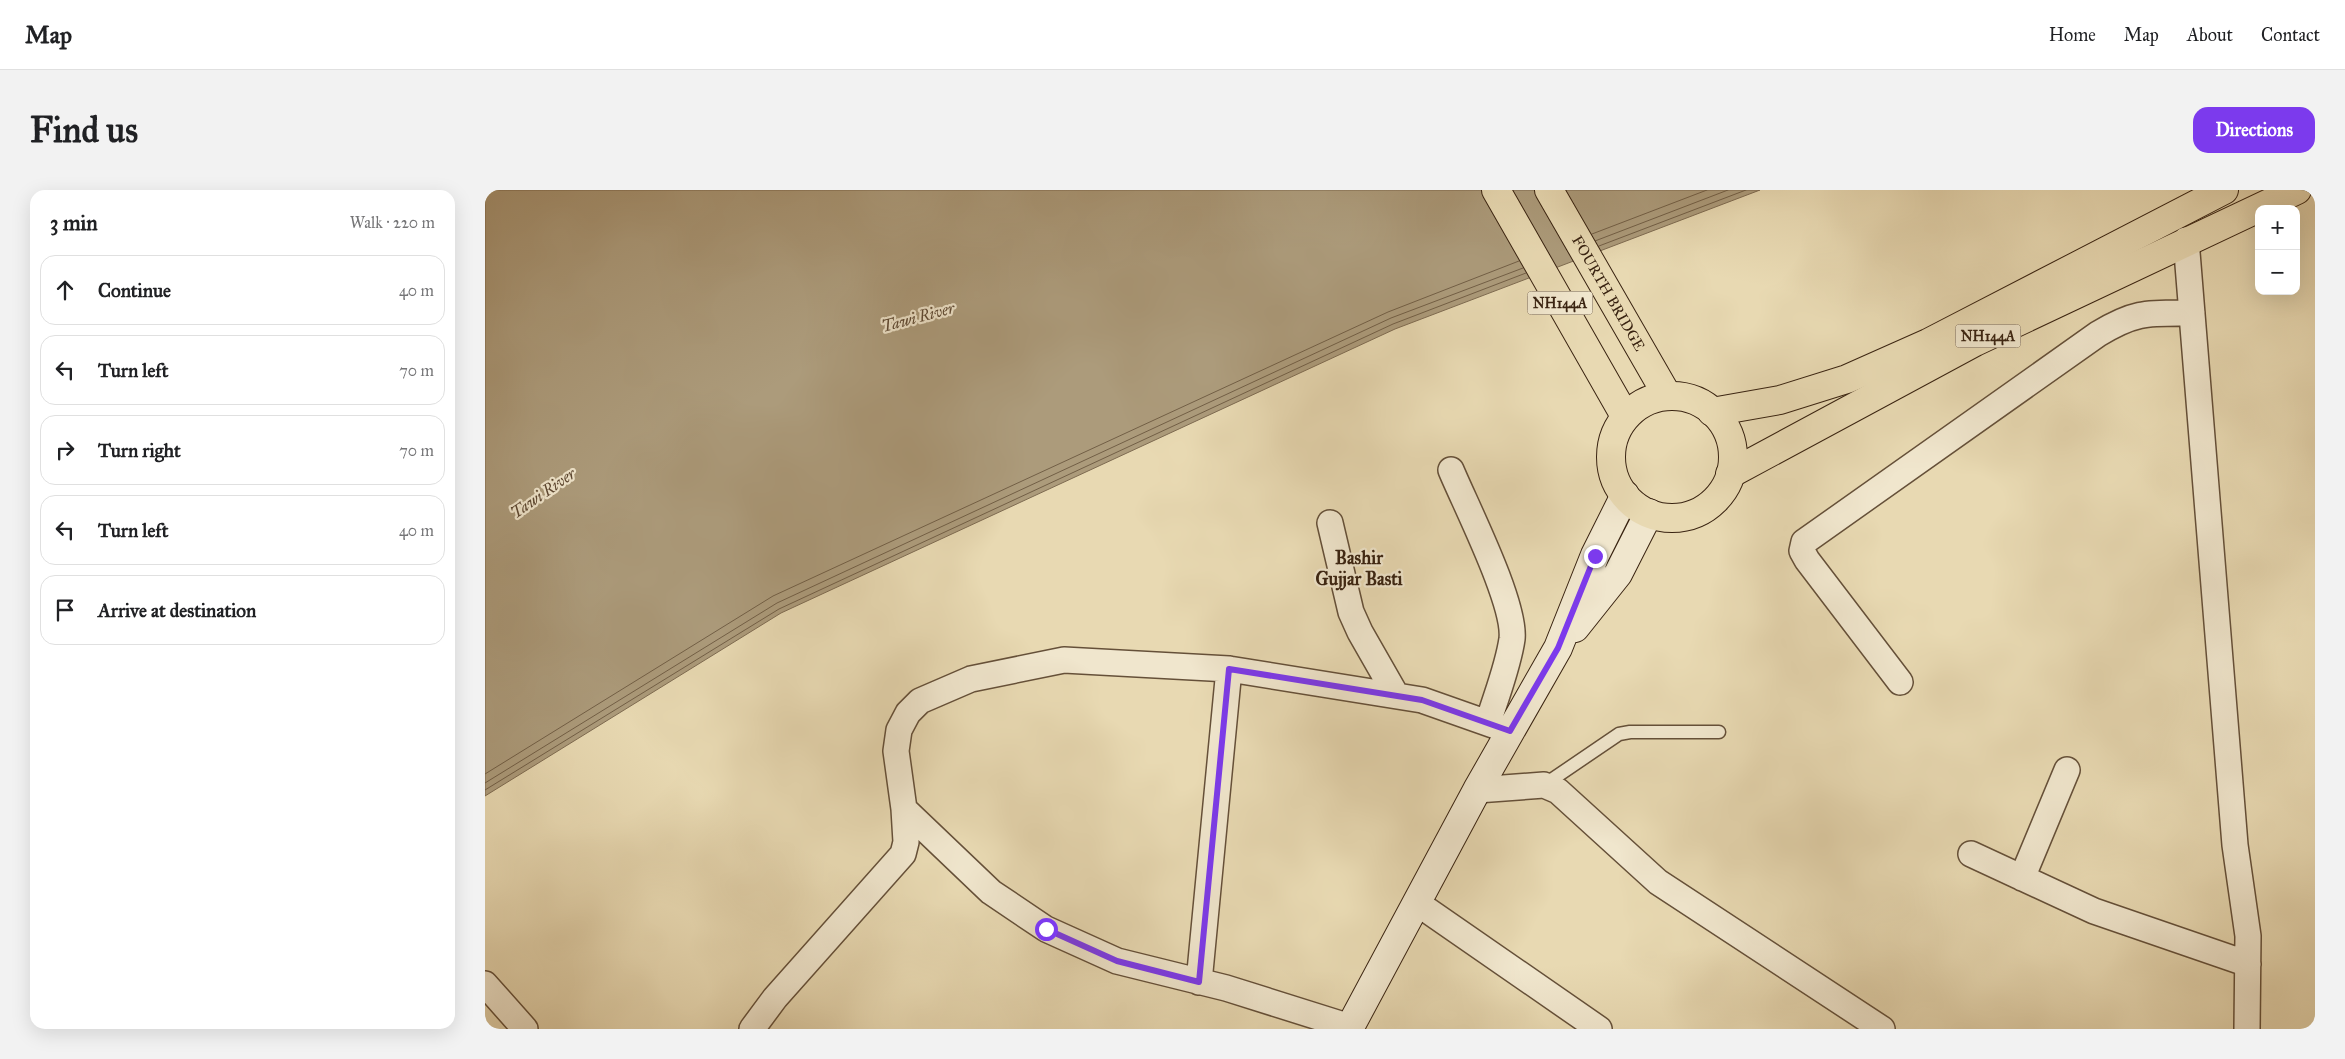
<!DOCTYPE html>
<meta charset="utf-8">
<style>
:root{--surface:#fff;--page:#f2f2f2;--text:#202124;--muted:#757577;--line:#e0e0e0;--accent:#7c3aed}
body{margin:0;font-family:"IM FELL Great Primer",serif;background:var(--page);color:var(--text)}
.controls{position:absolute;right:15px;top:15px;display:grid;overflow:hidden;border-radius:10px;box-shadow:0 5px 20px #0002}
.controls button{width:45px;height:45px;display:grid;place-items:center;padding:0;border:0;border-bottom:1px solid var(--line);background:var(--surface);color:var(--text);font:25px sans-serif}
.stop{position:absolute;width:15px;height:15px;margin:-11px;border:4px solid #7c3aed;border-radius:50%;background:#fff}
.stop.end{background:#7c3aed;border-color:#fff;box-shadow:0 1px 5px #0008}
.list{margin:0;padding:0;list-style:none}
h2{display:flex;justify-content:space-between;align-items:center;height:65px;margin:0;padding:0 20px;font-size:21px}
h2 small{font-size:16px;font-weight:400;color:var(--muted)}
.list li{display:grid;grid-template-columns:32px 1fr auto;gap:15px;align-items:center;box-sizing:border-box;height:70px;margin:0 10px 10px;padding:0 10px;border:1px solid var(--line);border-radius:15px}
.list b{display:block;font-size:19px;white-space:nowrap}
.list em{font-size:16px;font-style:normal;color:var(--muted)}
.icon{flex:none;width:28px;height:28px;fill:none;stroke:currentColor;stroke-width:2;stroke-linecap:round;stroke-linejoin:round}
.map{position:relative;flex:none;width:1830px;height:839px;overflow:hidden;border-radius:15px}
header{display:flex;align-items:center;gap:30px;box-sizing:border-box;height:70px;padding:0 25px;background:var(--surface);border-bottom:1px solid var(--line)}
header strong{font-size:24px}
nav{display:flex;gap:28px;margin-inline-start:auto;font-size:18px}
.intro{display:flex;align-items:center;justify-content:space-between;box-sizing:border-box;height:120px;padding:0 30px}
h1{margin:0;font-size:35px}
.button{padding:12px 22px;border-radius:15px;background:var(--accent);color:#fff;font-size:18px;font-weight:700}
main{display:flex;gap:30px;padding:0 30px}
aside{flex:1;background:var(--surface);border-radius:15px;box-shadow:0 5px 20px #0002}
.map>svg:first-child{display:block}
</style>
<header>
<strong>Map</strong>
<nav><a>Home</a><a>Map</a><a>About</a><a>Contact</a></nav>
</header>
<div class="intro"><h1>Find us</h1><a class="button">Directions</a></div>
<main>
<aside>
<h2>3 min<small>Walk · 220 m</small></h2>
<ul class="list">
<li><svg class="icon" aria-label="ahead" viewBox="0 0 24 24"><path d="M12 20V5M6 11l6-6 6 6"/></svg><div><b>Continue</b></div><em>40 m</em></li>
<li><svg class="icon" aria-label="left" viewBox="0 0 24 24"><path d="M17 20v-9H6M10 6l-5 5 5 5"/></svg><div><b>Turn left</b></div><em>70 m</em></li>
<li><svg class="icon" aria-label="right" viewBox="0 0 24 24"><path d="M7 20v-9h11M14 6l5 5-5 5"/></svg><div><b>Turn right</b></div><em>70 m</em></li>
<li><svg class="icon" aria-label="left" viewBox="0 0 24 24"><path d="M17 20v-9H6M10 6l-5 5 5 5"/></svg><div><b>Turn left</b></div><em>40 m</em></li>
<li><svg class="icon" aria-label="arrive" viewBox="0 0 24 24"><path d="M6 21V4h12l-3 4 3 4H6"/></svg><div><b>Arrive at destination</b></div></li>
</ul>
</aside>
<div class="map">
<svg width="1830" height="839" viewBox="0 0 1830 839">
<rect width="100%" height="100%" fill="#e8d9b2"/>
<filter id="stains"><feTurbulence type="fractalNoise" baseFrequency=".004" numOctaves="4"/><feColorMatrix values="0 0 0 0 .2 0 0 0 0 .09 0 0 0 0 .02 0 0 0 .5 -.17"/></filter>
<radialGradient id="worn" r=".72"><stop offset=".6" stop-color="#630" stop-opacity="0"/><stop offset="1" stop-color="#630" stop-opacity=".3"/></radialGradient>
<path fill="#ac9b7b" stroke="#7e6b51" d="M 0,0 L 1275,0 L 910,139 L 296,423 L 0,606 Z"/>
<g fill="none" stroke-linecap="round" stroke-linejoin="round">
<path stroke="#725f46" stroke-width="1" d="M 1107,44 L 1222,0
M 1110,51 L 1243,0
M 1114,56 L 1261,0
M 0,584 L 288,406 L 903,122 L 1034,71
M 0,593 L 292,413 L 906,128 L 1038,78
M 0,600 L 294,419 L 908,134 L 1041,83"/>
<defs>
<path id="service" d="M 1059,595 L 1134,544 L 1145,542 L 1234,542"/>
<path id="minor" d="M 1701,50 L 1750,655 L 1763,746 L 1762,839
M 966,280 C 981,316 1031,414 1027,449 C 1023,477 1011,506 1003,533
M 845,333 L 866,422 L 875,442 L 911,505
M 1415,492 L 1322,370 L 1317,361 L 1319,352 L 1613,144 C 1651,121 1663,123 1707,123
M 992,600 L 1059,595 L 1073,601 L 1173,692 L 1397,839
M 419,619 L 506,702 L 561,739 L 632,771 L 741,798 L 865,837
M 1486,664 L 1609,721 L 1763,774
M 1537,688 L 1582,580
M 932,713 L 1114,839
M 714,792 L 744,479
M 0,794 L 40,839
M 267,839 L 290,808 L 418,664 L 421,652 L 419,619 L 411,561 L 414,540 L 423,523 L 435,511 L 486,489 L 579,470 L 744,479 L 937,510 L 1025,541"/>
<path id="secondary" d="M 1090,438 L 1133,384 L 1164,323
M 864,839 L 992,600 L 1073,458 L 1110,365 L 1140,305"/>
<g id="trunk">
<path d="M 1011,0 L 1140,226"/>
<path id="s1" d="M 1064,0 L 1182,205"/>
<circle cx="1187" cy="267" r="61"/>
<path d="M 1227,222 L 1295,210 L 1362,189 L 1443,153 L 1739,0"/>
<path d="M 1245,284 L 1490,152 L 1812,0"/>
</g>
</defs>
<use href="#service" stroke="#655039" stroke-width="15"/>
<use href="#minor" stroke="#655039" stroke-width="28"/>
<use href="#secondary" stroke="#392311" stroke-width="30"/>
<use href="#trunk" stroke="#392311" stroke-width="30"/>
<use href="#service" stroke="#f0e6cd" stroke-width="12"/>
<use href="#minor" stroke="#f0e6cd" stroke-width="25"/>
<use href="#secondary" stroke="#f0e6cd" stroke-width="28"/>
<use href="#trunk" stroke="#e8d9b2" stroke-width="28"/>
</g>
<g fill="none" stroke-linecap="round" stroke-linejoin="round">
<path stroke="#7c3aed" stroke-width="6" d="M 561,739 L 632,771 L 714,792 L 744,479 L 937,510 L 1025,541 L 1073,458 L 1110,366"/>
</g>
<g text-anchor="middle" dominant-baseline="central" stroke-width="4.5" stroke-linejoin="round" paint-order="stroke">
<g fill="#f0e6cd" stroke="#705e49" stroke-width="1">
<rect x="1042.5" y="101.5" width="65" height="23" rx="4"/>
<rect x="1470.5" y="134.5" width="65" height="23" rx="4"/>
</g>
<g font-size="14" font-weight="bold" fill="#392311">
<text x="1075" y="113">NH144A</text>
<text x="1503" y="146">NH144A</text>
</g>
<g font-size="15" fill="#392311" stroke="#f0e6cd">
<text stroke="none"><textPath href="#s1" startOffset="119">FOURTH BRIDGE</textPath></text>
</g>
<g font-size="16" font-style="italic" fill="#5c4731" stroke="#f0e6cd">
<text transform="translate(433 127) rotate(-15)">Tawi River</text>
<text transform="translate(58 303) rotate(-35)">Tawi River</text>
</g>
<g font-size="18" font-weight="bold" fill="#392311" stroke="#f0e6cd">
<text x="874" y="368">Bashir<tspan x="874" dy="21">Gujjar Basti</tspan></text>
</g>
</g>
<rect width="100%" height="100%" filter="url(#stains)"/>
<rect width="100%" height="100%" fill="url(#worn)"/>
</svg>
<div class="controls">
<button>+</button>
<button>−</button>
</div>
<div class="stop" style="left:561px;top:739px"></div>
<div class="stop end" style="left:1110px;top:366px"></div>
</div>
</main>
